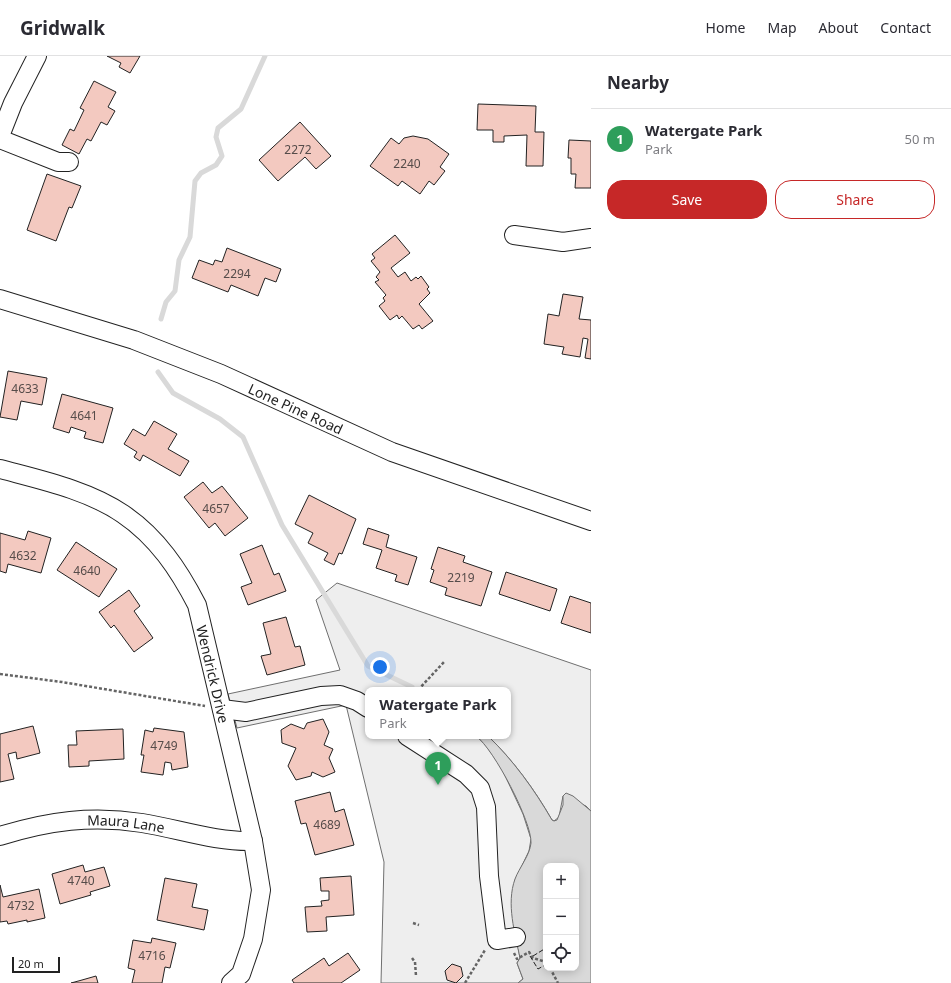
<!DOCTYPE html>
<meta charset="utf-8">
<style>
:root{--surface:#fff;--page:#f7f7f7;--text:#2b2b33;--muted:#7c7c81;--line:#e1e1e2;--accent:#c62828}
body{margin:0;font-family:"Noto Sans",sans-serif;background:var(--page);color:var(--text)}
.controls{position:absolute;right:12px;bottom:12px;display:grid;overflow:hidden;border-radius:8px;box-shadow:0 2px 10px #0003}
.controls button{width:36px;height:36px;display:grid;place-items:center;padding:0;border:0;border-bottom:1px solid var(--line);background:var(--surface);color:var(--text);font:20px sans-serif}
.scale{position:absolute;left:12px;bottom:10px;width:48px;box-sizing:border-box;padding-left:4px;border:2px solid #222;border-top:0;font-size:11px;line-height:14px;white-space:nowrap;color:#222;-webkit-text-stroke:3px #fff;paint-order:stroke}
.you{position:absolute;left:380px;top:611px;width:14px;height:14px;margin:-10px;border:3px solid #fff;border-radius:50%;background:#1a73e8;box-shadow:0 0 0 6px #1a73e833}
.badge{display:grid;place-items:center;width:26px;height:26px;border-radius:50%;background:var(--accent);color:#fff;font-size:13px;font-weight:700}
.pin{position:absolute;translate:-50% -33px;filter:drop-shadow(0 1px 2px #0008)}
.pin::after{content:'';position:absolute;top:21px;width:14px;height:12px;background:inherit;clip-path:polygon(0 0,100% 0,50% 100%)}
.popup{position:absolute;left:365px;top:631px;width:146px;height:52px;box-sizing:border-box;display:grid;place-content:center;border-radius:8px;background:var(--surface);filter:drop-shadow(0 1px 3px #0005);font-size:13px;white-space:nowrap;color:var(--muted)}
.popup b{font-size:15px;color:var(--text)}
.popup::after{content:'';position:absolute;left:50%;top:100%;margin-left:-8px;border:8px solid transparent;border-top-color:var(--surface)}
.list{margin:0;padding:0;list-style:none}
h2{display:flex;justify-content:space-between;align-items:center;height:52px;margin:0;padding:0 16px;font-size:17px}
h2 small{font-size:13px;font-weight:400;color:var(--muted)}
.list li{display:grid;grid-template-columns:26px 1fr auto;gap:12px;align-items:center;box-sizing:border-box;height:60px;padding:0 16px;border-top:1px solid var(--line)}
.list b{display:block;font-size:15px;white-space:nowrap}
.list p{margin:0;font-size:13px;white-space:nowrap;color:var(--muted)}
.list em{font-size:13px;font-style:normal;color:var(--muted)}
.actions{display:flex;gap:8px;padding:12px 16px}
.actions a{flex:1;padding:9px 0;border:1px solid var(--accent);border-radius:16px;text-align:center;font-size:14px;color:var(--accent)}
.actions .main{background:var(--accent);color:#fff}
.icon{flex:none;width:22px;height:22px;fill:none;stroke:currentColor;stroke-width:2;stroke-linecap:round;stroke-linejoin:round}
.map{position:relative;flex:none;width:591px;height:927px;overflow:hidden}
header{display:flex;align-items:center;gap:24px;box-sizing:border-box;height:56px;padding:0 20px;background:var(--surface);border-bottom:1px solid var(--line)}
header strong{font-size:19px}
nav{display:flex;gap:22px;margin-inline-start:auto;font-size:14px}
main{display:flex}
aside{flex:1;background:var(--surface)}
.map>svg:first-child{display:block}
</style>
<header>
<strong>Gridwalk</strong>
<nav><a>Home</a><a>Map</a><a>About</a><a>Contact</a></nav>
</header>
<main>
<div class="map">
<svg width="591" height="927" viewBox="0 0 591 927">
<rect width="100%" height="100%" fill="#fff"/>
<path fill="#eee" stroke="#6f6f6f" d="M 337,527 L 591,614 L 591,755 L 586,750 L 563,740 L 559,761 L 554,765 L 552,764 C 535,734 513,704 488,680 L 508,680 L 508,634 L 368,634 L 368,680 L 476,680 L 484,687 L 500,709 L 523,758 L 531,783 L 529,795 L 515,824 L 516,881 L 520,902 L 517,907 L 523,923 L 518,927 L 381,927 L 384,806 L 346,649 L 237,672 L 228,638 L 340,614 L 316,544 Z"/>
<path fill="#d9d9d9" stroke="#6f6f6f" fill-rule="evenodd" d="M 476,680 L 488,680 C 513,704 534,733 552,764 L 554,765 L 557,764 L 563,749 L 563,740 L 566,737 L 573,740 L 591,755 L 591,927 L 518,927 L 523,923 L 517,907 L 520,902 C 515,877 506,848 515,823 C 519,812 530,799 531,787 C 532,766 494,693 476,680 ZM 546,810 L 576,810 L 576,912 L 546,912 Z"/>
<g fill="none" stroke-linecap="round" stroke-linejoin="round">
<path stroke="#d9d9d9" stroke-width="5" d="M 161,263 L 166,246 L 175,235 L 179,204 L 190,181 L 195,125 L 201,117 L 216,109 L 222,100 L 216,81 L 218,72 L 241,53 L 265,0
M 158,316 L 173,337 L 220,363 L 243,381 L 282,469 L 368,610 L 412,631"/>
</g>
<path fill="#f3c9c0" stroke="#222" d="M 107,0 L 140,0 L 130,17 L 119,11 L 121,7 Z
M 94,25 L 116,36 L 108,51 L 115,55 L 107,69 L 101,66 L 91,85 L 87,83 L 79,98 L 62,89 L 70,73 L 74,75 L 84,54 L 80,52 Z
M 478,48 L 536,50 L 535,76 L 544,76 L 543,110 L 526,110 L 527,79 L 504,80 L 504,86 L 493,86 L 493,74 L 477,74 Z
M 300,66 L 331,100 L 316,113 L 305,101 L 278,125 L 259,104 Z
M 413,80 L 428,83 L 449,98 L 440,111 L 445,115 L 434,129 L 429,125 L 420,138 L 402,125 L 398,130 L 370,110 L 391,82 L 399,88 L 404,82 Z
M 569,84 L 591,85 L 591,132 L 575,132 L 576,118 L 571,118 L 571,102 L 568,102 Z
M 47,118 L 81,130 L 72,152 L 69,151 L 56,185 L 27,174 Z
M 395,179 L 410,197 L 391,212 L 398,221 L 405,216 L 411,225 L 416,221 L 418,223 L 421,220 L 429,231 L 427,233 L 430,237 L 419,248 L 433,265 L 422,273 L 419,269 L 413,273 L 402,260 L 399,263 L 397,259 L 390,264 L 379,250 L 385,245 L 383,242 L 386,239 L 375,226 L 379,224 L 376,221 L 380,216 L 371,205 L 375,202 L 372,198 Z
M 227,192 L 281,213 L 276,226 L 265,222 L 258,240 L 231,229 L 228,236 L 192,222 L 199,204 L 213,209 L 215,204 L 222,206 Z
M 563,238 L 583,241 L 579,263 L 591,264 L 591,303 L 585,302 L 588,283 L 583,282 L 580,301 L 562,298 L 564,291 L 544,288 L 548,258 L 559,260 Z
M 8,315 L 47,322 L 42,349 L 21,345 L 17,364 L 0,361 Z
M 62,338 L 113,352 L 103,387 L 84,382 L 86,376 L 71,371 L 69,377 L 53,372 Z
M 154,365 L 177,378 L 168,393 L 189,405 L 180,420 L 143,399 L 140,405 L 134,401 L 137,396 L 124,388 L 133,373 L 145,380 Z
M 203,426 L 212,437 L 222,430 L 248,462 L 225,480 L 215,467 L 209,472 L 184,441 Z
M 309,439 L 356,463 L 342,498 L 339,497 L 334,509 L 324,504 L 328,497 L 308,487 L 313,477 L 295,468 Z
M 368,472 L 389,479 L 386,491 L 417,501 L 408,529 L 395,525 L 397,519 L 376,512 L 382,494 L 363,488 Z
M 28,475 L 51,482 L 41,517 L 8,508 L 6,517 L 0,515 L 0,477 L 25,484 Z
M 76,486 L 117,513 L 99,541 L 57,514 Z
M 262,489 L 274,519 L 279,517 L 286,535 L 248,549 L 241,531 L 252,527 L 240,498 Z
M 438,491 L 465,500 L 463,506 L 492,516 L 481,550 L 445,539 L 447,532 L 430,526 L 434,514 L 431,513 Z
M 506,516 L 557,533 L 550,555 L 499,538 Z
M 129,534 L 140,550 L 134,555 L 153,582 L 134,596 L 114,569 L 111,572 L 99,556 Z
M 570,540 L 591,547 L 591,577 L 561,567 Z
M 286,561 L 295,591 L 300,590 L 305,609 L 267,619 L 261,600 L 271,598 L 263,567 Z
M 323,663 L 329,676 L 324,689 L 333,693 L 329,702 L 335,716 L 323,721 L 312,716 L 311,720 L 296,724 L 288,710 L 296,692 L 282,687 L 281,674 L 291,668 L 304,673 L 307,667 Z
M 33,670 L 40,697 L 17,703 L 16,696 L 8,698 L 14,723 L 0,726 L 0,678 Z
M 154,672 L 184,676 L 188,711 L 172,714 L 171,707 L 165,706 L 163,719 L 141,716 L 144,699 L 141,699 L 145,674 L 153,676 Z
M 123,673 L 124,703 L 89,705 L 89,710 L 69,711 L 68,689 L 77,689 L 76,675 Z
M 330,736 L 335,756 L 344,753 L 354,789 L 315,799 L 306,767 L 301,768 L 295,745 Z
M 83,809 L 85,816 L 104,811 L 110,830 L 90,836 L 91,839 L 60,848 L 52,818 Z
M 351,820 L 354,859 L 326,861 L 327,875 L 307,876 L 305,851 L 322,850 L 321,845 L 329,844 L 329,835 L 321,835 L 320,822 Z
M 165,822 L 197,828 L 192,851 L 208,854 L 204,874 L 157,864 Z
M 0,829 L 3,841 L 39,833 L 45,862 L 27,866 L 27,864 L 8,868 L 7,865 L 0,866 Z
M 152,882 L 176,887 L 170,912 L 165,911 L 162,927 L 132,927 L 135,914 L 128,912 L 133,884 L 151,887 Z
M 348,897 L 360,914 L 341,927 L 294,927 L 292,924 L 324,902 L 329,910 Z
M 452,908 L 461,911 L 463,920 L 456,927 L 447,924 L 445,915 Z
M 96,920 L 98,927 L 71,927 L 82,924 Z"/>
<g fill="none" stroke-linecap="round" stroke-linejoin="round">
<defs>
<g id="minor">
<path d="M 0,80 L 13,47 L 37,0"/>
<path d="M 0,83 L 58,106 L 69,106"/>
<path d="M 514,179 L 563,186 L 591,182"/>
<path id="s1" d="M 0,243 L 134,284 L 221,318 L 392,396 L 591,465"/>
<path id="s2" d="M 0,413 C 41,424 88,434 123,458 C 157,481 179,514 197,549 L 253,785 L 261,834 L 253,883 L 241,918 L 231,927"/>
<path d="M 222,653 L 246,656 L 321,640 L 340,639 L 357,645 L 368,652"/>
<path d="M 407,680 L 466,718 L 480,732 L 486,751 L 489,820 L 497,884 L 516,881"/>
<path id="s3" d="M 0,780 C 48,765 92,759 142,767 C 179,773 215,786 253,785"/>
</g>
</defs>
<use href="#minor" stroke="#222" stroke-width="20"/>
<path stroke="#646464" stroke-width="2.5" stroke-dasharray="3 2" stroke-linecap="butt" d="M 0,618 L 62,626 L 205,650
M 418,634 L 444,606
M 413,867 L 419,869
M 514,897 L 517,903 L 529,896 L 533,902 L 546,906
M 412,902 L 415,906 L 416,920
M 550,912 L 558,927
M 465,927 L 485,894"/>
<use href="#minor" stroke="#fff" stroke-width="18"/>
<path stroke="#222" stroke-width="1" stroke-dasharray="5 2" stroke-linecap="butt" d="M 530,900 L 538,913 L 545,909
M 533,900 L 546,892"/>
</g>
<g text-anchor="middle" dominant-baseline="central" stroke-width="3" stroke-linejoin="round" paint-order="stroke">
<g font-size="12" fill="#564c4a">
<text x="298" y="93">2272</text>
<text x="407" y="107">2240</text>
<text x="237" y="217">2294</text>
<text x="25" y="332">4633</text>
<text x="84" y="359">4641</text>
<text x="216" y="452">4657</text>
<text x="23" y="499">4632</text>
<text x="87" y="514">4640</text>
<text x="461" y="521">2219</text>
<text x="164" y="689">4749</text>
<text x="327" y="768">4689</text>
<text x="81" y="824">4740</text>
<text x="21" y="849">4732</text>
<text x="152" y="899">4716</text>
</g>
<g font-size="14" fill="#222" stroke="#fff">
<text stroke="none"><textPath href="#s1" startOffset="316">Lone Pine Road</textPath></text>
<text stroke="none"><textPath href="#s2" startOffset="321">Wendrick Drive</textPath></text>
<text stroke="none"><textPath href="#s3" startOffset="128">Maura Lane</textPath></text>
</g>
</g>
</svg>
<div class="controls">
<button>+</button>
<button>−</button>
<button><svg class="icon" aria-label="locate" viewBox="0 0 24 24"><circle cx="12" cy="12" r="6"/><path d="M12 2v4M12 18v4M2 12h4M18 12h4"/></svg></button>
</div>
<div class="scale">20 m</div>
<div class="you"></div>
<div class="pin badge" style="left:438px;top:729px;background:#2e9e5b">1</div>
<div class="popup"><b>Watergate Park</b>Park</div>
</div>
<aside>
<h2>Nearby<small></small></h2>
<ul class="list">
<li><span class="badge" style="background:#2e9e5b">1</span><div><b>Watergate Park</b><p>Park</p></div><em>50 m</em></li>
</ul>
<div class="actions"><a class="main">Save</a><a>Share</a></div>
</aside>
</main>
